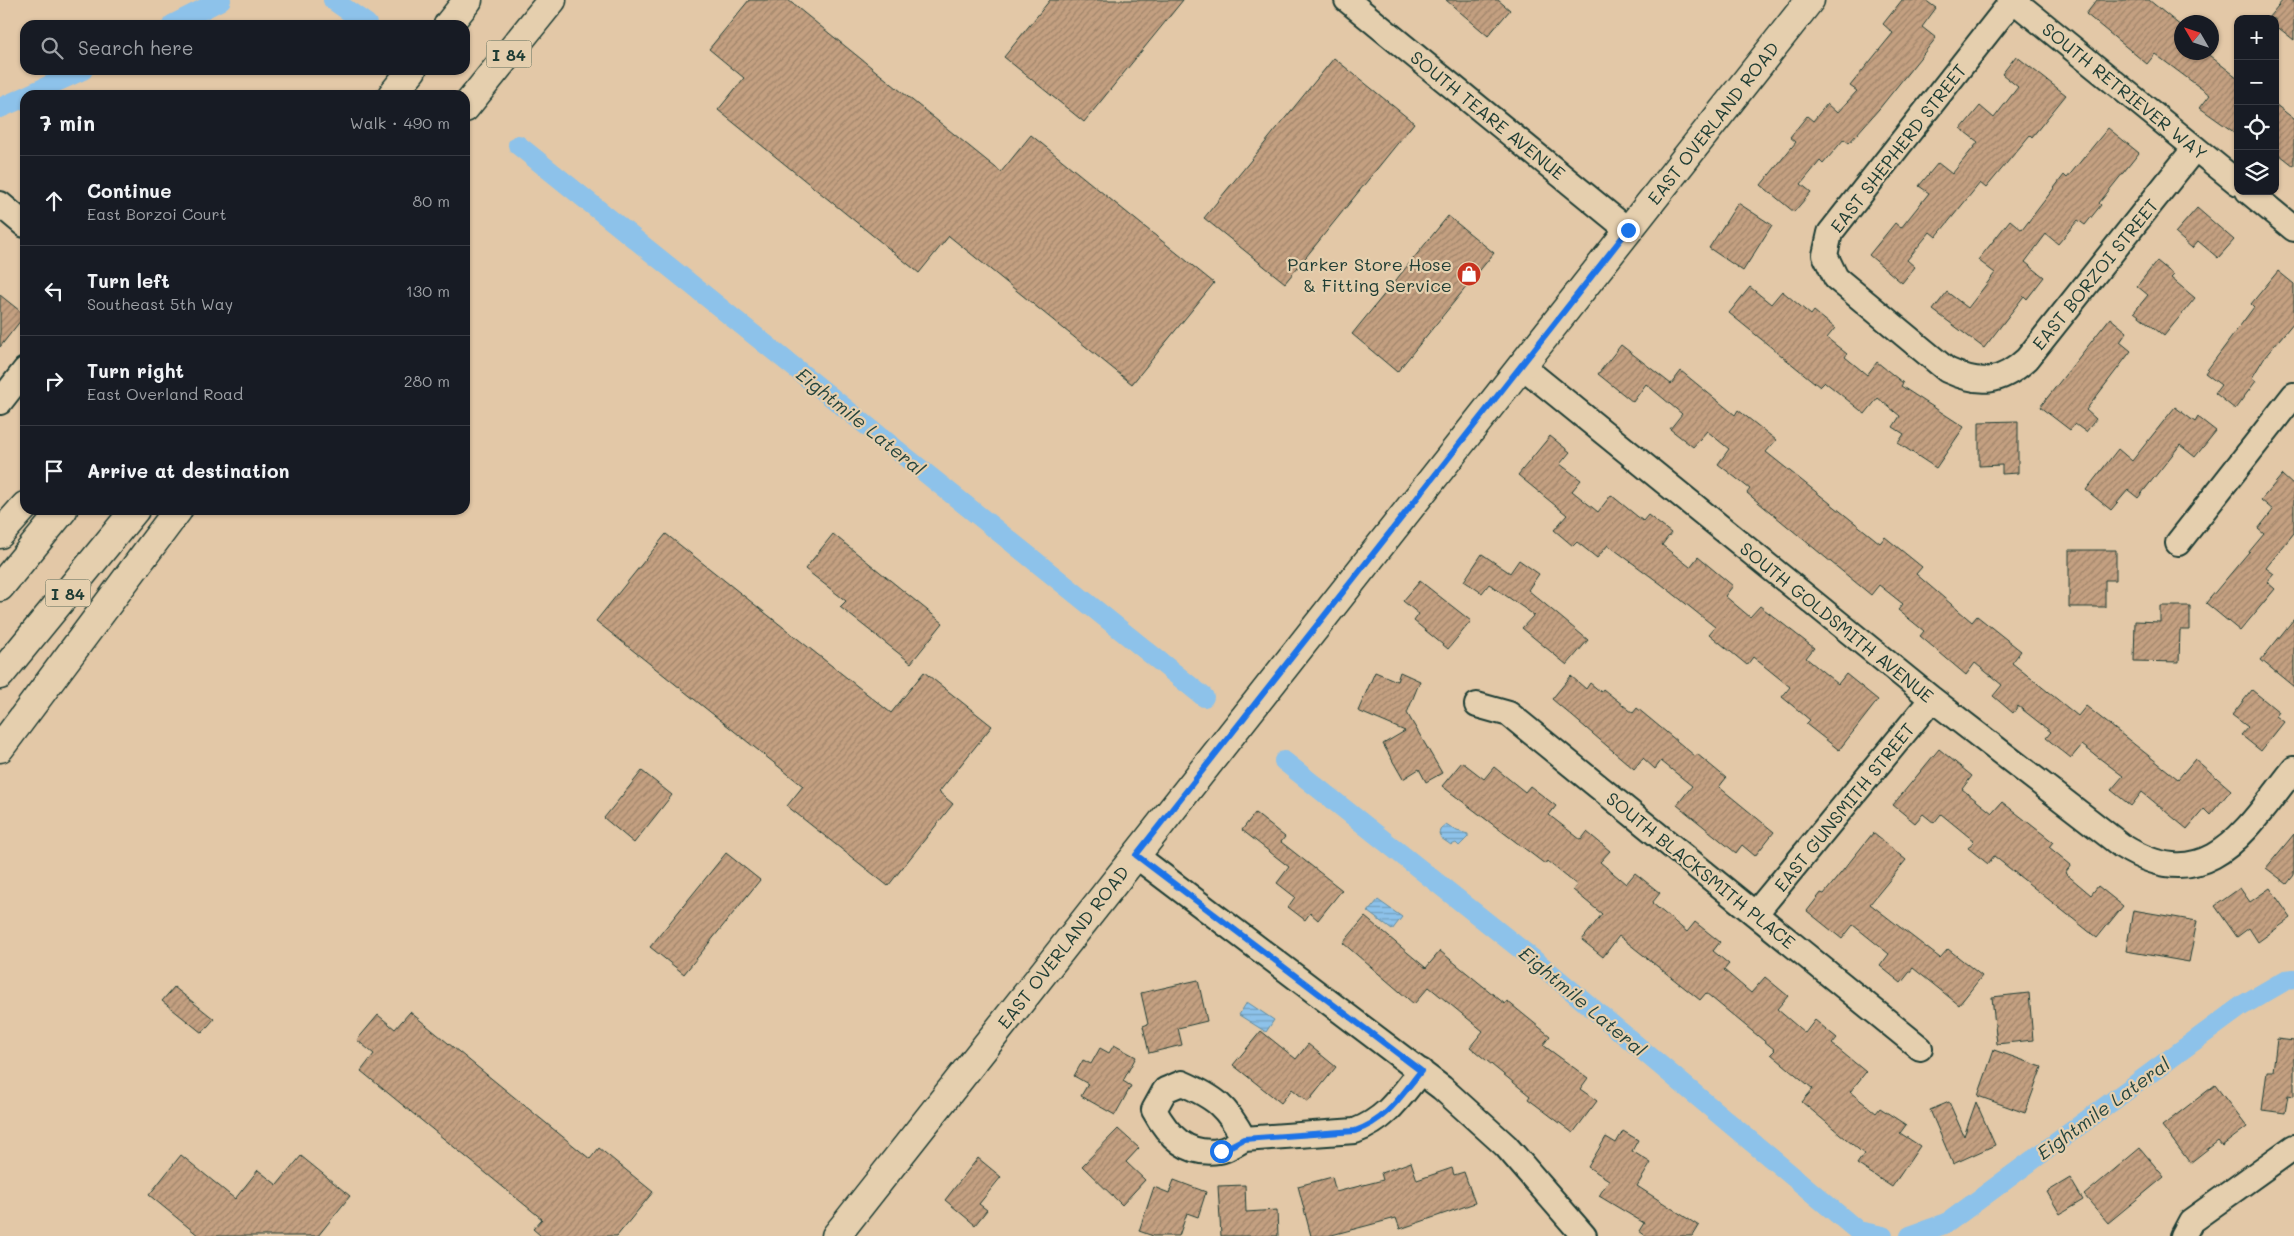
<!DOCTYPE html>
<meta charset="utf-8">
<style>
:root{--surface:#171b24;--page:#20242c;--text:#f1f3f6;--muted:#9ea1a6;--line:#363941}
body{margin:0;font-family:Mali,sans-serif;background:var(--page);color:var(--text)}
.controls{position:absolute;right:15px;top:15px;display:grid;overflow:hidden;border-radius:10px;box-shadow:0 1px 4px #0004}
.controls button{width:45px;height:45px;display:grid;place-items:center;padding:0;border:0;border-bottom:1px solid var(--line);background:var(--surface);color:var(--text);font:25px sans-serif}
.compass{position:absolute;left:2174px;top:15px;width:45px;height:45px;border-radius:50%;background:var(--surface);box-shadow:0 1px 4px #0004;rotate:309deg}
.stop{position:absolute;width:15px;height:15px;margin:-11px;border:4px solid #1a73e8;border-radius:50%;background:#fff}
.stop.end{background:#1a73e8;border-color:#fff;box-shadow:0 1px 5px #0008}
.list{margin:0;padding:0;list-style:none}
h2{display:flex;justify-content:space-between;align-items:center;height:65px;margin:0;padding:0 20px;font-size:21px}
h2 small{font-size:16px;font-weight:400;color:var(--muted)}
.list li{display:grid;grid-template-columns:32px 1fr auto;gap:15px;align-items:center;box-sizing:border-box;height:90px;padding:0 20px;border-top:1px solid var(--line)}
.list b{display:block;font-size:19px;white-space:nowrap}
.list p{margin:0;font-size:16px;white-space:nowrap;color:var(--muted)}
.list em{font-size:16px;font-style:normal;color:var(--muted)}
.icon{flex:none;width:28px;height:28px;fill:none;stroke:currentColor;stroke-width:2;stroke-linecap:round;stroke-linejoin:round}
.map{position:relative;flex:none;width:2294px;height:1236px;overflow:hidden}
.search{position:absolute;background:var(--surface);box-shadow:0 1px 4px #0004;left:20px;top:20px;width:450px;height:55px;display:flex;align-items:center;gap:12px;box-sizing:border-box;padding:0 18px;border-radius:15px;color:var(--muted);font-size:19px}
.panel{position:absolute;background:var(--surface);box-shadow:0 1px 4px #0004;left:20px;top:90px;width:450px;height:425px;border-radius:15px}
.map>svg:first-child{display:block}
</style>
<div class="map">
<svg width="2294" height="1236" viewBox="0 0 2294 1236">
<defs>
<pattern id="water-rules" width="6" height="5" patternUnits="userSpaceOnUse" patternTransform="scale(1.25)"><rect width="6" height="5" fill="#8dc2ea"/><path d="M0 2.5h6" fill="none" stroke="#739fbe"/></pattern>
<pattern id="building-hatch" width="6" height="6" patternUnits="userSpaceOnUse" patternTransform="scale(1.25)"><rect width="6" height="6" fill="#c4a081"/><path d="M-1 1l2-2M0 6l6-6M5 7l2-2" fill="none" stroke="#9f846a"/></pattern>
</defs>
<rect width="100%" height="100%" fill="#e3c8a7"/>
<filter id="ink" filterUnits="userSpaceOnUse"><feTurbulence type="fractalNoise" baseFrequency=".02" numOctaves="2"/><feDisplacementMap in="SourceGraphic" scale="10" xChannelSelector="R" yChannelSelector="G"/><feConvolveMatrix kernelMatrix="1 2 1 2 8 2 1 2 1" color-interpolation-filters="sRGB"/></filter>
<g filter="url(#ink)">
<path fill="url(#water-rules)" stroke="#618da1" d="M 1446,824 L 1457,831 L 1468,834 L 1468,837 L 1459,846 L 1456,843 L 1451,845 L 1441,838 L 1439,833 L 1441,828 Z
M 1378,900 L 1402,917 L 1392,930 L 1368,912 Z
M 1247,1002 L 1274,1020 L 1266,1032 L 1239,1015 Z"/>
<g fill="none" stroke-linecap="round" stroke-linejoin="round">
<path stroke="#8dc2ea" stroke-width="20" d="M 333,0 L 367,24
M 172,25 L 221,0
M 28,95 L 83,70
M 0,108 L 25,97
M 518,145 L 1204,697
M 1284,761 L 1548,971 L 1858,1231 L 1883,1236
M 1910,1236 L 1947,1223 L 2243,1005 L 2286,980 L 2294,979"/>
</g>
<path fill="url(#building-hatch)" stroke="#1f3d34" d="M 749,0 L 788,0 L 1001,172 L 1031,135 L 1214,283 L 1132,384 L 949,236 L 919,273 L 718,110 L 744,78 L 709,49 Z
M 1050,0 L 1183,0 L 1084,122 L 1004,57 Z
M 1446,0 L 1498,0 L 1510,10 L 1488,36 Z
M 1902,0 L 1925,0 L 1936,8 L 1922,27 L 1936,38 L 1879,109 L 1849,143 L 1844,139 L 1823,164 L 1820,161 L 1801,184 L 1811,192 L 1794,212 L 1761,185 L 1796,142 L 1790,137 L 1807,116 L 1813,121 L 1827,104 L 1837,113 L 1857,91 L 1850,86 L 1893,33 L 1883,24 Z
M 2097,0 L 2149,0 L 2182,27 L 2182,52 L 2205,52 L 2238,78 L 2238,135 L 2200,108 L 2210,95 L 2155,54 L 2147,64 L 2086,14 Z
M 2283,0 L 2294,0 L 2294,40 L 2275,25 L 2275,19 L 2268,18 Z
M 2016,56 L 2066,95 L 2032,137 L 2030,135 L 1986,188 L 1980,183 L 1936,237 L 1930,232 L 1907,260 L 1915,267 L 1902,283 L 1869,255 L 1895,223 L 1901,228 L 1929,193 L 1919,186 L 1938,163 L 1952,174 L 1978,142 L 1961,129 L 1980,106 L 1994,118 L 2018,87 L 2002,74 Z
M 1334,58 L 1414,123 L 1285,283 L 1204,218 Z
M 2275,104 L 2294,119 L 2294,166 L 2275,151 Z
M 2108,128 L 2139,153 L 2099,203 L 2101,205 L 2085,225 L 2078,220 L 2058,244 L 2046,234 L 2025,262 L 2044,277 L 2027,299 L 2024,296 L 1984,348 L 1933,310 L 1947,292 L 1968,308 L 1995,273 L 1978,260 L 2010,220 L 2022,230 L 2064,175 L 2067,178 Z
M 1738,203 L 1772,225 L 1743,271 L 1709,248 Z
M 2197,208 L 2234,240 L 2218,258 L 2198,241 L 2192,248 L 2175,233 Z
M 1448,216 L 1494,253 L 1397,372 L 1352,334 Z
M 2157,261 L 2174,275 L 2171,278 L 2195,298 L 2164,336 L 2134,312 L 2148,295 L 2137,286 Z
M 2278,271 L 2294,284 L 2294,322 L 2264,358 L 2252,378 L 2256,381 L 2235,409 L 2215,393 L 2221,385 L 2205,373 L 2254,307 L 2251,304 Z
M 1750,287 L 1771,304 L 1782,291 L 1811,315 L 1814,311 L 1835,328 L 1827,338 L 1847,354 L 1845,357 L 1867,375 L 1877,362 L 1903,383 L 1901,386 L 1964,427 L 1936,468 L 1898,443 L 1904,434 L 1893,427 L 1900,416 L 1878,398 L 1865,414 L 1825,382 L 1820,387 L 1729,313 Z
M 0,295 L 25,315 L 0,347 Z
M 2110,318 L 2127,332 L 2120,342 L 2131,351 L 2086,410 L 2096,419 L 2086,432 L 2075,424 L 2070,430 L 2040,407 Z
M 1621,345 L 1671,384 L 1681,371 L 1735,415 L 1738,410 L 1776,440 L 1766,452 L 1880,543 L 1885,537 L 1922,567 L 1916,574 L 1972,622 L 1977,616 L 2021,651 L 2012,663 L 2078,716 L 2086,706 L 2178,779 L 2195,759 L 2231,790 L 2210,815 L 2204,809 L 2187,829 L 2142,792 L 2131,806 L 2111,790 L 2123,776 L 2082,745 L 2071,758 L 2046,738 L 2051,732 L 2018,706 L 2013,713 L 1993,696 L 2002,685 L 1975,663 L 1966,675 L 1920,636 L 1924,631 L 1898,610 L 1903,604 L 1879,585 L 1871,595 L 1747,493 L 1750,489 L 1718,464 L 1729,449 L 1707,431 L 1693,447 L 1670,429 L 1682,414 L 1646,384 L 1633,402 L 1598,374 Z
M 2175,407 L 2195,422 L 2198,417 L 2216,431 L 2195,457 L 2180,445 L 2138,498 L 2128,490 L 2111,510 L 2086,490 L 2118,449 L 2132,461 Z
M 2018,421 L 2018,473 L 2002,474 L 2002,465 L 1979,466 L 1979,422 Z
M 1550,436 L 1570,452 L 1560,464 L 1581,480 L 1572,491 L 1598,512 L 1611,495 L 1643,521 L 1648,515 L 1671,533 L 1662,545 L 1690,567 L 1698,557 L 1733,586 L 1725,596 L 1750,617 L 1760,606 L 1814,648 L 1806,658 L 1838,684 L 1846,674 L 1878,700 L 1839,750 L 1806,724 L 1810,720 L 1782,697 L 1790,687 L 1753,657 L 1747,665 L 1709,634 L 1715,627 L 1661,584 L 1608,545 L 1597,558 L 1577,542 L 1573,546 L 1554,530 L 1567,515 L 1518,475 Z
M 2282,475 L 2294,486 L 2294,533 L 2266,568 L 2274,574 L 2267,582 L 2275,589 L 2240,631 L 2206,603 L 2264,534 L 2258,529 L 2273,510 L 2261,500 Z
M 666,534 L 891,713 L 924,672 L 992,726 L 939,792 L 953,804 L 888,886 L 787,806 L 803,786 L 596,621 Z
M 833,534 L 943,623 L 911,663 L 840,607 L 846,601 L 805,569 Z
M 2069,550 L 2116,550 L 2116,580 L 2105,580 L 2105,607 L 2069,607 Z
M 1482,554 L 1510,573 L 1519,560 L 1539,574 L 1528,590 L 1588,640 L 1567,665 L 1522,628 L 1534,615 L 1489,584 L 1482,593 L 1464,581 Z
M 1420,581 L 1471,621 L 1448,649 L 1414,621 L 1419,614 L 1403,601 Z
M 2160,606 L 2190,606 L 2190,630 L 2180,630 L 2179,662 L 2134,661 L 2135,621 L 2160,622 Z
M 2294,619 L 2294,687 L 2261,660 Z
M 1375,672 L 1397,681 L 1400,672 L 1420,681 L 1407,713 L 1442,773 L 1426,782 L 1419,769 L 1403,779 L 1383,744 L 1405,731 L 1358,711 Z
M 1571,676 L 1586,689 L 1590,683 L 1601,692 L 1603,689 L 1633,713 L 1637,708 L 1695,756 L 1697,754 L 1726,778 L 1719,787 L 1774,832 L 1755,856 L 1742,845 L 1736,853 L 1677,805 L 1692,786 L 1661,761 L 1655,769 L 1643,758 L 1634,769 L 1552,699 Z
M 2252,690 L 2279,712 L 2276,716 L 2284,722 L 2261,751 L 2241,735 L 2248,727 L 2232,715 Z
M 1939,749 L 1972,776 L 1962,789 L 1992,813 L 2002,802 L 2053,842 L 2049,847 L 2071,865 L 2065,873 L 2091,895 L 2098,886 L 2123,906 L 2097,938 L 1994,856 L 1988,864 L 1968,848 L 1974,841 L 1941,814 L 1934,823 L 1923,814 L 1915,823 L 1893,805 Z
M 1462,762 L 1484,779 L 1494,767 L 1525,792 L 1530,786 L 1556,806 L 1549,815 L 1581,840 L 1587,832 L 1610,851 L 1600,862 L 1626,884 L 1635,873 L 1660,893 L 1652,903 L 1687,932 L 1695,922 L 1720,942 L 1713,951 L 1729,964 L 1724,970 L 1751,993 L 1765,977 L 1788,996 L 1777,1009 L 1805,1033 L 1815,1020 L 1837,1038 L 1832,1044 L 1866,1072 L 1850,1092 L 1876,1113 L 1880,1108 L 1906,1125 L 1900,1133 L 1920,1146 L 1892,1187 L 1857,1164 L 1864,1154 L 1802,1102 L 1813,1089 L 1771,1054 L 1775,1050 L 1706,993 L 1700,1000 L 1619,936 L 1603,957 L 1582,940 L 1602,914 L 1573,890 L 1577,885 L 1547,861 L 1545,864 L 1442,786 Z
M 642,771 L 672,795 L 634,843 L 604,818 Z
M 1255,813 L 1285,837 L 1281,842 L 1342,890 L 1318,920 L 1310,913 L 1305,920 L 1288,907 L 1295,897 L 1277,883 L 1289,867 L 1242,830 Z
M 1873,833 L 1906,860 L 1870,904 L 1940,958 L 1948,949 L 1982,976 L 1959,1005 L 1913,968 L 1901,983 L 1880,966 L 1889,954 L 1853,925 L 1842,939 L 1807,911 L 1821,893 L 1824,894 Z
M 2294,834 L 2294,875 L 2287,884 L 2266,868 Z
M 726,853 L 760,880 L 684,974 L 650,947 Z
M 2240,888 L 2250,902 L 2270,888 L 2291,918 L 2258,942 L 2249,928 L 2237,937 L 2215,906 Z
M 2133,910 L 2197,921 L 2189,962 L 2126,951 Z
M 1365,917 L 1426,968 L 1440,951 L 1505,1004 L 1507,1001 L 1550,1036 L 1543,1045 L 1588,1078 L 1580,1089 L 1597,1101 L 1573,1133 L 1528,1099 L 1530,1096 L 1470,1047 L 1483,1031 L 1429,987 L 1414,1004 L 1343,943 Z
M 1198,980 L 1207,1021 L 1178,1028 L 1182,1045 L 1149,1053 L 1143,1026 L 1148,1024 L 1141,993 Z
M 174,987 L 214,1019 L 202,1033 L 162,1001 Z
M 2029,993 L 2033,1040 L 1997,1044 L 1992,997 Z
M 410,1012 L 590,1159 L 599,1148 L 653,1192 L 617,1236 L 541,1236 L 533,1229 L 542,1219 L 361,1071 L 374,1054 L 357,1040 L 378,1015 L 395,1029 Z
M 1261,1031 L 1296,1059 L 1308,1044 L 1336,1067 L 1308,1102 L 1292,1089 L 1281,1103 L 1233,1065 Z
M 2277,1039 L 2294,1041 L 2294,1096 L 2288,1095 L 2285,1113 L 2262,1110 L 2267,1071 L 2273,1071 Z
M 1114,1045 L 1136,1057 L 1123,1081 L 1131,1086 L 1115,1115 L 1081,1096 L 1088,1084 L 1074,1076 L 1083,1060 L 1091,1064 L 1100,1048 L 1109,1053 Z
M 1994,1050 L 2042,1067 L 2025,1113 L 1978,1096 Z
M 2215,1085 L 2247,1127 L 2222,1146 L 2218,1141 L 2190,1163 L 2162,1126 Z
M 1949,1102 L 1964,1136 L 1976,1102 L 1995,1145 L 1953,1164 L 1930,1110 Z
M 1118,1129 L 1139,1148 L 1126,1162 L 1145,1180 L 1122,1205 L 1082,1166 Z
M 1623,1131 L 1638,1140 L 1632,1151 L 1651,1163 L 1637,1186 L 1699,1226 L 1693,1236 L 1646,1236 L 1639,1231 L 1644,1223 L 1599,1196 L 1609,1180 L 1588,1167 L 1606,1137 L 1616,1143 Z
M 2140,1148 L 2164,1177 L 2108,1223 L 2084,1195 Z
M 181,1155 L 235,1199 L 258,1170 L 277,1185 L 301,1156 L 350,1196 L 318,1236 L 199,1236 L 149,1195 Z
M 978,1158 L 1001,1177 L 979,1204 L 987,1210 L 975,1225 L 945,1200 Z
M 1411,1162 L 1417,1180 L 1452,1168 L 1454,1175 L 1464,1172 L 1475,1203 L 1400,1229 L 1396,1218 L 1328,1236 L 1311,1236 L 1298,1186 L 1332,1177 L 1336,1192 L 1383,1180 L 1381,1173 Z
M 2070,1178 L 2083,1200 L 2060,1214 L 2047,1192 Z
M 1174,1180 L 1206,1192 L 1198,1217 L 1187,1213 L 1179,1236 L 1153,1236 L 1139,1231 L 1154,1187 L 1169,1193 Z
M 1245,1185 L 1246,1212 L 1277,1210 L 1278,1236 L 1221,1236 L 1218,1186 Z"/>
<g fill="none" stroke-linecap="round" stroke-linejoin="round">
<defs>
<path id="minor" d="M 1347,0 L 1628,230
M 2013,0 L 1830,233 L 1825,255 L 1836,278 L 1947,370 C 1980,385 2000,384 2027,359 L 2195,148
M 2013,0 L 2238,183
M 2248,191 L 2294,229
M 0,204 L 25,225
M 1522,366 L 1932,699 L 2122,846 C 2208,900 2246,829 2294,769
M 0,402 L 25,370
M 2178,543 L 2294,395
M 1477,705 L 1509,714 L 1920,1048
M 1135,855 L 1442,1088 L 1506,1146 L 1584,1236
M 1755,914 L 1932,699
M 1244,1139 C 1237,1143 1227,1150 1219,1151 C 1187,1156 1168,1136 1154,1110 L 1165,1090 L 1182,1083 C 1216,1098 1226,1106 1244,1139 L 1355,1131 C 1387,1119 1400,1097 1421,1071
M 2183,1236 L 2191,1221 L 2294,1147"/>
<path id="major" d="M 836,1236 L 1810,0"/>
<path id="highway" d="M 448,25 L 468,0
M 392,95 L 412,70
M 465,108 L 552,0
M 0,534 L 25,506
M 0,587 L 63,510
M 0,675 L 135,510
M 0,748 L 178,510"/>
</defs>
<use href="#minor" stroke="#1f3d34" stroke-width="28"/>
<use href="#major" stroke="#1f3d34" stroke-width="31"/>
<use href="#highway" stroke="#1f3d34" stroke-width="31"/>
<use href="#minor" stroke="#e5cfae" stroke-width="24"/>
<use href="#major" stroke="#e5cfae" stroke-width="28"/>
<use href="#highway" stroke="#e5cfae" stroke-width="28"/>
</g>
</g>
<g fill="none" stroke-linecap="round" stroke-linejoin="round" filter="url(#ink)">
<path stroke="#1a73e8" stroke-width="6" d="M 1221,1151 L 1244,1139 L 1355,1131 C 1387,1120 1400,1097 1421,1071 L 1136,855 L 1628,230"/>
</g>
<defs>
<symbol id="shop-disc" viewBox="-11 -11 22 22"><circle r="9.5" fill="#c8321e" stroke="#e5cfae"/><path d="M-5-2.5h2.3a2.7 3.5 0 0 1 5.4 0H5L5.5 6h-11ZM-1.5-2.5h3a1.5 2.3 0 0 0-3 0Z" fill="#fff"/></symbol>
</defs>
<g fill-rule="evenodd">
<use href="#shop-disc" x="1455" y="260" width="28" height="28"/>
</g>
<g text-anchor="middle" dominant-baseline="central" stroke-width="4.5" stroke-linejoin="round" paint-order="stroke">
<g fill="#e5cfae" stroke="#5a6959" stroke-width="1">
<rect x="486.5" y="40.5" width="45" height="27" rx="4"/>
<rect x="45.5" y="579.5" width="45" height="27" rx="4"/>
</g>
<g font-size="16" font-weight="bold" fill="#1f3d34">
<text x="509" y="54">I 84</text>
<text x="68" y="593">I 84</text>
</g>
<g font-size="18" fill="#1f3d34" stroke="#e5cfae">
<text transform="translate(2125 91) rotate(39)">SOUTH RETRIEVER WAY</text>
<text transform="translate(1488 115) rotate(39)">SOUTH TEARE AVENUE</text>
<text transform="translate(1713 123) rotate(-52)">EAST OVERLAND ROAD</text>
<text transform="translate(1898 148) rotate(-52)">EAST SHEPHERD STREET</text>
<text transform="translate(2095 274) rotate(-51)">EAST BORZOI STREET</text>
<text transform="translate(1837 622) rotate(39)">SOUTH GOLDSMITH AVENUE</text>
<text transform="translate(1844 807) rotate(-51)">EAST GUNSMITH STREET</text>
<text transform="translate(1701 870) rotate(39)">SOUTH BLACKSMITH PLACE</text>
<text transform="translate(1063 947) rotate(-52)">EAST OVERLAND ROAD</text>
</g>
<g font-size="18" fill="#1f3d34" stroke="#e5cfae" text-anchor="end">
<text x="1452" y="264">Parker Store Hose<tspan x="1452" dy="21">&amp; Fitting Service</tspan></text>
</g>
<g font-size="19" font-style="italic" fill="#24443d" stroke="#e5cfae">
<text transform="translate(861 421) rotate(39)">Eightmile Lateral</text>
<text transform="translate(1583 1001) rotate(40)">Eightmile Lateral</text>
<text transform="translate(2103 1108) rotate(-36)">Eightmile Lateral</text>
</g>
</g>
</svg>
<div class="controls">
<button>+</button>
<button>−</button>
<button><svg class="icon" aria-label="locate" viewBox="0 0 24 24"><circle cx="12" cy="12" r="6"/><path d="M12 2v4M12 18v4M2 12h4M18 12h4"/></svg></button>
<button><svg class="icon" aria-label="layers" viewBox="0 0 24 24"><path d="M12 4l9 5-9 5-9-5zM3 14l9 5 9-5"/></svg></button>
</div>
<svg class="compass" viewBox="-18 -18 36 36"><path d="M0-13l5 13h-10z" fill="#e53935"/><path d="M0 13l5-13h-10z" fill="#9ea1a6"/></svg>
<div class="stop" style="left:1221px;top:1151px"></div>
<div class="stop end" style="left:1628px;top:230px"></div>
<div class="search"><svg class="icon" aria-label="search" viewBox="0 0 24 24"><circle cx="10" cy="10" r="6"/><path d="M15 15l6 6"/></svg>Search here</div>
<section class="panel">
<h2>7 min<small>Walk · 490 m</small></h2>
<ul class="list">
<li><svg class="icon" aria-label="ahead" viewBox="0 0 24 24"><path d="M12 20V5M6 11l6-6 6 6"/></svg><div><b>Continue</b><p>East Borzoi Court</p></div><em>80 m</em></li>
<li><svg class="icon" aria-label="left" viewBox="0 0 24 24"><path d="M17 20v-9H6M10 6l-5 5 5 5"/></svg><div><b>Turn left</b><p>Southeast 5th Way</p></div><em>130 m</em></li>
<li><svg class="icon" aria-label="right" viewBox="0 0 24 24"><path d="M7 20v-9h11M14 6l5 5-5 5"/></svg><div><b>Turn right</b><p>East Overland Road</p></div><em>280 m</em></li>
<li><svg class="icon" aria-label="arrive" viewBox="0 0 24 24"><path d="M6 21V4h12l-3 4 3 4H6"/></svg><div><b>Arrive at destination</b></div></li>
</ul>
</section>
</div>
